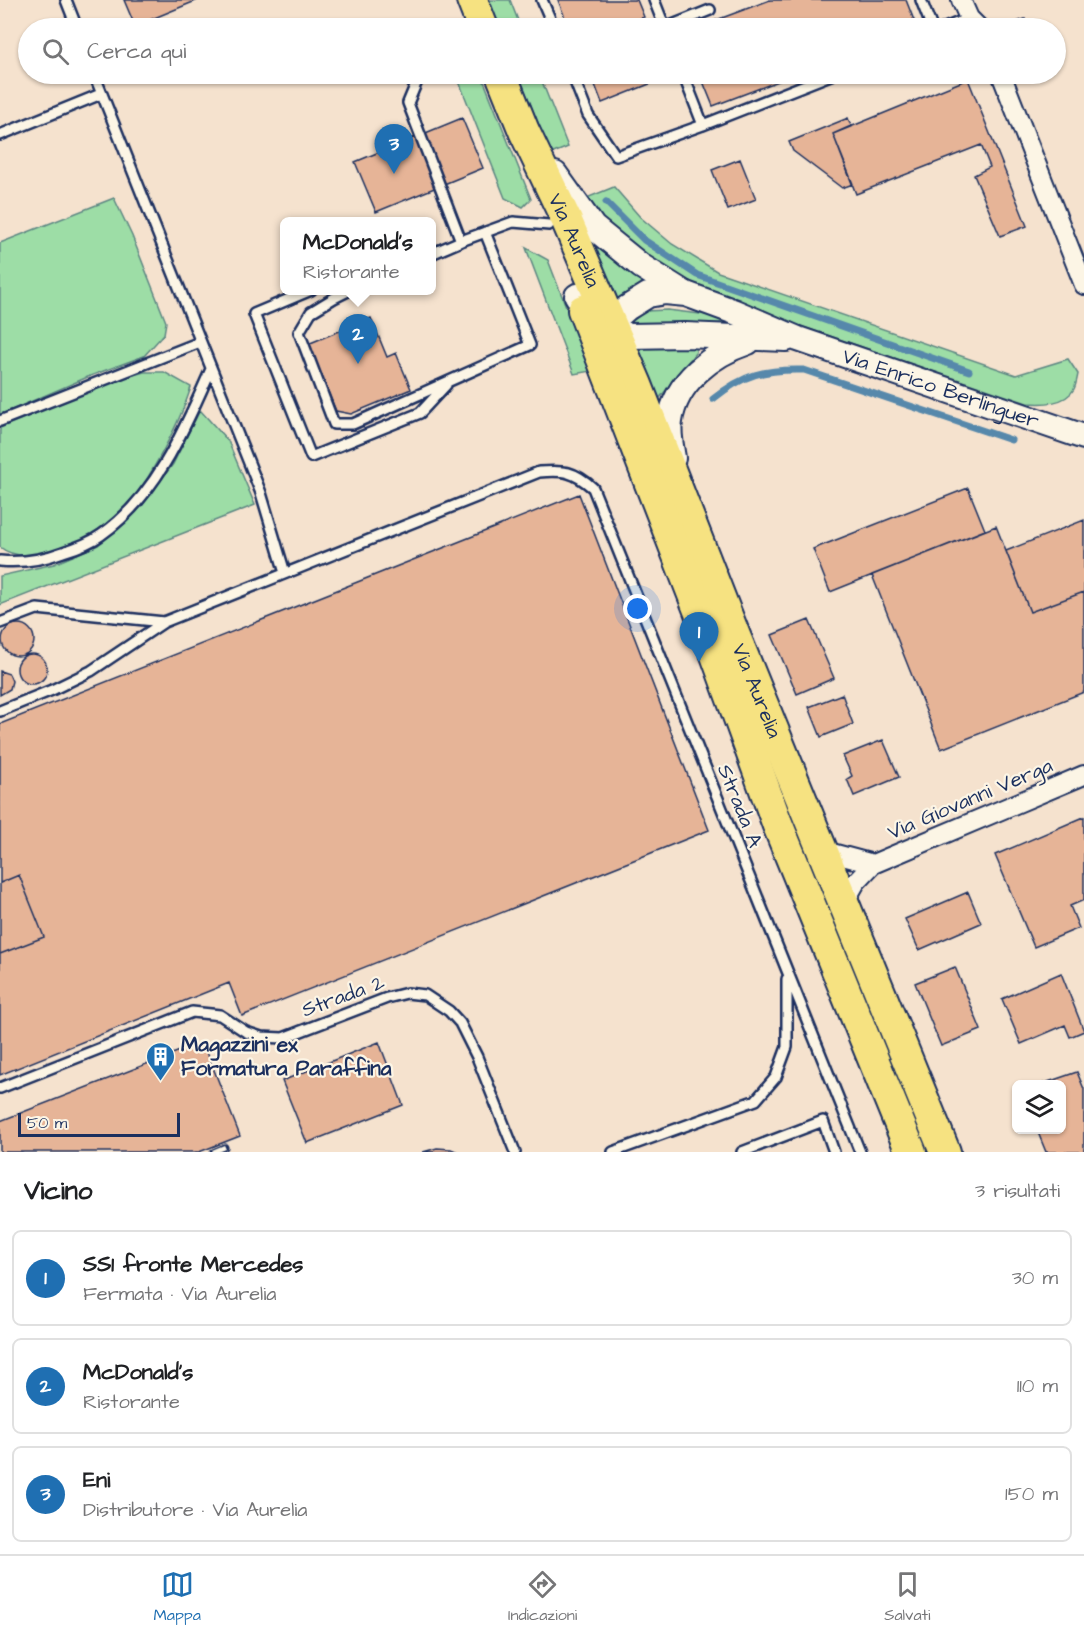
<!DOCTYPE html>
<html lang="it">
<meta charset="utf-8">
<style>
:root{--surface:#fff;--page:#f6f6f6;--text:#202124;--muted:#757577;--line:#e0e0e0;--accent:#1f6fb2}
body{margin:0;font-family:"Architects Daughter",sans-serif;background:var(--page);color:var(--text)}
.controls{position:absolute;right:18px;bottom:18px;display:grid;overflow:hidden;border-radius:9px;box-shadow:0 2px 4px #0004}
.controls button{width:54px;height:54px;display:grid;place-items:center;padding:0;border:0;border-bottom:2px solid var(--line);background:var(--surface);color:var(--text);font:30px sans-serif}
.scale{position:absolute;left:18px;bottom:15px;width:162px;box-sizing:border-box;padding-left:6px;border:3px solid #1b2f5e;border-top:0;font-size:16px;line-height:21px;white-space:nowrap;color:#1b2f5e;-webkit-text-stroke:4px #fcf5e5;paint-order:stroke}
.you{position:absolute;left:638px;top:609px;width:21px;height:21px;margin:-15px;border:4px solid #fff;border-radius:50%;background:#1a73e8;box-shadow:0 0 0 9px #1a73e833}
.badge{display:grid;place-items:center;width:39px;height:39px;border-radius:50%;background:var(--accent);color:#fff;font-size:20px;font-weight:700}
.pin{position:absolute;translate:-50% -50px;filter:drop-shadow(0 2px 3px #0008)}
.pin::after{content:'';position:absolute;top:32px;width:21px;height:18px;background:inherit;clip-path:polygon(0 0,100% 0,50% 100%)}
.popup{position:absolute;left:280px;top:217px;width:156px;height:78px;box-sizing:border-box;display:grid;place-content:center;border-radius:9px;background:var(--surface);filter:drop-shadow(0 2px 4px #0005);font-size:20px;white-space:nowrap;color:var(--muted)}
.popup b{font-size:22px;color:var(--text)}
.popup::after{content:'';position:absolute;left:50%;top:100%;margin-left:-12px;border:12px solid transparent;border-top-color:var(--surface)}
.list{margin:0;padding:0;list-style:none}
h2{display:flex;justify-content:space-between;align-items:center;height:78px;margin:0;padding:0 24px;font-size:26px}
h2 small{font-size:20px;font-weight:400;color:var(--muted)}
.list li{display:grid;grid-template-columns:39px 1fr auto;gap:18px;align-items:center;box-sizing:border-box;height:96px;margin:0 12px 12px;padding:0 12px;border:2px solid var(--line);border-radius:9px}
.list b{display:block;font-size:22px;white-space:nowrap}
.list p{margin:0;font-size:20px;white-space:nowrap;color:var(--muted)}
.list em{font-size:20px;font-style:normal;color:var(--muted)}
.icon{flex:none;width:33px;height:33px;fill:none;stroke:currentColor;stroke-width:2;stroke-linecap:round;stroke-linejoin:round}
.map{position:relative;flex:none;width:1084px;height:1152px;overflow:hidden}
.search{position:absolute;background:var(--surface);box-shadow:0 2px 4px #0004;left:18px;right:18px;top:18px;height:66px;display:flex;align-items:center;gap:15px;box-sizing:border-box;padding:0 21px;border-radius:33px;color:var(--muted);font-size:22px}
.sheet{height:402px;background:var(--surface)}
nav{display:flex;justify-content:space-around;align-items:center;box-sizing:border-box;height:84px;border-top:2px solid var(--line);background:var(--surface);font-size:16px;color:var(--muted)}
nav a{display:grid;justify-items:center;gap:3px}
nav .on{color:var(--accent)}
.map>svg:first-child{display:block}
</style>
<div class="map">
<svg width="1084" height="1152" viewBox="0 0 1084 1152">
<rect width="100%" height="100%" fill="#f5e2ce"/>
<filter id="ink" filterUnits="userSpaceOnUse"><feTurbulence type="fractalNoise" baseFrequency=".0167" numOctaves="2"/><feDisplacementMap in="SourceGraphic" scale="12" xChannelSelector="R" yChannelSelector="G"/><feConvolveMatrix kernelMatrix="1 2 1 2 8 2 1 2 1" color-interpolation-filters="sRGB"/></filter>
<g filter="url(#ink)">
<path fill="#9ddda6" stroke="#5c8682" stroke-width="1.5" d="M 488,0 L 510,0 L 521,28 L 499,28 Z
M 460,74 L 481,74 L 531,199 L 523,207 L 505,198 L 458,79 Z
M 518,74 L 539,74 L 568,147 L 551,154 Z
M 614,187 L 640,217 L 672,244 L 718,272 L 1016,375 L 1068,359 L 1078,374 C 1077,379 1076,385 1074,389 C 1065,405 1042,404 1027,403 L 733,303 L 686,283 L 613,232 L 584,199 Z
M 114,198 L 132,236 L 166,322 L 164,334 L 144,356 L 90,376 L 0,415 L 0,243 Z
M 588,235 L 651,284 L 612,302 Z
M 526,248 L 548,260 L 591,371 L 574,374 Z
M 667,310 L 725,317 L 729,323 L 629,324 L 645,311 Z
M 696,346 L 696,352 L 659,399 L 633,347 Z
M 144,372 L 164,372 L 191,387 C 180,423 140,501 111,524 C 94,537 68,548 48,552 C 32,556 13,558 0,547 L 0,428 L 113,381 Z
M 200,410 L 228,441 L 255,505 L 0,605 L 0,576 L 54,564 L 98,545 L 141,507 L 173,464 Z"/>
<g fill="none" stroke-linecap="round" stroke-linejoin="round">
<path stroke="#5688ab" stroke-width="7" d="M 606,202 L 644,240 L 697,275 L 969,371
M 713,399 C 744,374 764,369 804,370 L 1011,440"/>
</g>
<path fill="#e6b497" stroke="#1b2f5e" stroke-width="1.5" d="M 124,0 L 198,0 L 135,26 Z
M 558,0 L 637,0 L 644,17 L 617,27 L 618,28 L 569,28 Z
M 770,0 L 906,0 L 917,28 L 695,28 Z
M 1025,19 L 1028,27 L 1006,28 L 1005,26 Z
M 600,74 L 660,74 L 662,79 L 602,103 L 592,77 Z
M 700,74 L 797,74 L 713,106 Z
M 968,79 L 1027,226 L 1000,236 L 974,175 L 990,167 L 981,145 L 856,194 L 833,134 Z
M 462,118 L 483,168 L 376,212 L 355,162 Z
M 848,118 L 851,126 L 833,134 L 853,184 L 842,188 L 793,151 L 789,142 Z
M 740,159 L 756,199 L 728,210 L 712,170 Z
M 371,318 L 387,357 L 396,353 L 411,389 L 351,414 L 336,411 L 308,344 Z
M 968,488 L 985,530 L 830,592 L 813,549 Z
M 579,494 L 709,830 L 242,1016 L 229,983 L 0,1075 L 0,954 L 44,937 L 19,875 L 0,883 L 0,724 Z
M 1084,520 L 1084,592 L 1030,612 L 1006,551 Z
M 996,526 L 1030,612 L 1084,592 L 1084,692 L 941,749 L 872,575 Z
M 809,620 L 834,678 L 797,694 L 772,635 Z
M2 640a16 16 0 1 1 32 0a16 16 0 1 1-32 0Z
M17 669a15 15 0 1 1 30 0a15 15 0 1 1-30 0Z
M 0,671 L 9,674 L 12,681 L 10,689 L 0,695 Z
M 842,694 L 853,724 L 821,737 L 809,707 Z
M 883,740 L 899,777 L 854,796 L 847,779 L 852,776 L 843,756 Z
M 1084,817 L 1084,900 L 1070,906 L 1079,928 L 1034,947 L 995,855 Z
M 19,875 L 44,937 L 0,954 L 0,883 Z
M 968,892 L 981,923 L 919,950 L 905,919 Z
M 955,967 L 981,1030 L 941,1046 L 915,983 Z
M 1061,973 L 1084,1031 L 1070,1037 L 1065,1025 L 1021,1044 L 1002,999 Z
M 203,1042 L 240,1136 L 199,1152 L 0,1152 L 0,1121 Z
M 379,1042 L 403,1105 L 307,1143 L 282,1081 Z
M 1077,1072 L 1084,1089 L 1084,1152 L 1046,1152 L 1037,1130 L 1062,1130 L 1062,1084 L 1042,1084 Z
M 437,1148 L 451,1149 L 458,1152 L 423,1152 Z"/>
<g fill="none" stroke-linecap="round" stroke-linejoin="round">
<defs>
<path id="service" d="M 66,0 L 77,28
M 542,0 L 554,28
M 654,0 L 665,28 L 710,10
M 921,0 L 932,28
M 945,28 L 969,18
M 94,74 L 261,493 L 285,573
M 420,74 L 408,103 L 461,241 L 513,222 L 549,225
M 572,74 L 588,115 L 616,156 L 703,125 L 683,74
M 703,125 L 833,74
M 0,135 L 101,94
M 431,254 L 461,241
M 311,290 L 254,314 L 311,457 L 420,413 L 446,385
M 350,290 L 334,298 L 311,312 L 299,332 L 334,424 L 353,424 L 530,345 L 485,232
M 0,421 L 200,342
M 0,561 C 22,563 42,560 63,552 C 76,548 90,543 101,535 C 156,497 185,428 211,369
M 0,623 L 37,609 L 164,622 L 539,472 C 564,470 574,471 593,488 L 860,1152
M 0,711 L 52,690 L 91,671 L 164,622
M 0,1088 L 192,1012 L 220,1015 L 246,1032 L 261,1037 L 283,1038 L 387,998 L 407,993 L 425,995 L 449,1011 L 460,1023 L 477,1057 L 515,1152
M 613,1152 L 756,1100 L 776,1077 L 787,1047 L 787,979
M 742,1152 L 823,1121 L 834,1152"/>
<path id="minor" d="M 961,0 L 969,18 L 979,28
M 1001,74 L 1084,285
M 821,848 L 828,852 L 873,864
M 844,903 L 856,882 L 873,864 L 1084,775"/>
<g id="tertiary">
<path d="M 555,174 L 593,227 L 641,266 L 684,293"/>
<path d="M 577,296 L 603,326 L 629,336 L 685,335 L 786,339"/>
<path id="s1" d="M 610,342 L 618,316 L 627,308 L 648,295 L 665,292 L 686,294 L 735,312 L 798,339 L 1084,437"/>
<path d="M 673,458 C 671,446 668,433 670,421 C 676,381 712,354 748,342"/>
</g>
<g id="primary">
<path d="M 472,0 L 483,28"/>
<path id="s2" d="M 501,74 L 524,131 L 566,219 L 637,385 L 735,636 L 945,1152"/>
<path d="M 583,310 L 712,644 L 777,823 L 911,1152"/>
</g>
</defs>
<use href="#service" stroke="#1b2f5e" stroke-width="14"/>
<use href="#minor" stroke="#1b2f5e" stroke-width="22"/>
<use href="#tertiary" stroke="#1b2f5e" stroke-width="28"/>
<use href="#primary" stroke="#1b2f5e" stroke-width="34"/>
<use href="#service" stroke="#fcf5e5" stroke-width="9"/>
<use href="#minor" stroke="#fcf5e5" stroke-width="18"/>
<use href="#tertiary" stroke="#fcf5e5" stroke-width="24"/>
<use href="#primary" stroke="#f6e281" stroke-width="30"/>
<defs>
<path id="rail" d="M 213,1152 L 225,1147"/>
</defs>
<use href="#rail" stroke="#1b2f5e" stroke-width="7"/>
<use href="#rail" stroke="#fcf5e5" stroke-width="4.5" stroke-dasharray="14" stroke-linecap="butt"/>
</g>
</g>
<defs>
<symbol id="building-pin" viewBox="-11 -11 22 30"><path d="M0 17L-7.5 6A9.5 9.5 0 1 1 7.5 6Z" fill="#1f6fb2" stroke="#fcf5e5"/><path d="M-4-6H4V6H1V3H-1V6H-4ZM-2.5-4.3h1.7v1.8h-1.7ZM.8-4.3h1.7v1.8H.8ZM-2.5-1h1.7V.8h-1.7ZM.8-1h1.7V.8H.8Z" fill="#fff"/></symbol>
</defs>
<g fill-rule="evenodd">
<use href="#building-pin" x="144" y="1040" width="33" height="45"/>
</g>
<g text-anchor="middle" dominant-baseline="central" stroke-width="4.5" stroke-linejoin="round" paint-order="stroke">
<g font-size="21" fill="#1b2f5e" stroke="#fcf5e5">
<text stroke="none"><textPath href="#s2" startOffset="182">Via Aurelia</textPath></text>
<text stroke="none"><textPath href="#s1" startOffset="374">Via Enrico Berlinguer</textPath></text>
<text stroke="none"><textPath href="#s2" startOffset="668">Via Aurelia</textPath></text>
<text transform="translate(970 799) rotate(-23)">Via Giovanni Verga</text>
<text transform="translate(740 806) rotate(68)">Strada A</text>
<text transform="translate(343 996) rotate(-20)">Strada 2</text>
</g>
<g font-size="21" font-weight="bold" fill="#1b2f5e" stroke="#fcf5e5" text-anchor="start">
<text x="181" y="1044">Magazzini ex<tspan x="181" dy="24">Formatura Paraffina</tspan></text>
</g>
</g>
</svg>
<div class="controls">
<button><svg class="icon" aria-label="layers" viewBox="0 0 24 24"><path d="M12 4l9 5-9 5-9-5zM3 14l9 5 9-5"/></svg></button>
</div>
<div class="scale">50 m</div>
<div class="you"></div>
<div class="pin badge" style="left:699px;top:662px">1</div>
<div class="pin badge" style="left:358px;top:364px">2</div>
<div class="popup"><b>McDonald's</b>Ristorante</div>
<div class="pin badge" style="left:394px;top:174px">3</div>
<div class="search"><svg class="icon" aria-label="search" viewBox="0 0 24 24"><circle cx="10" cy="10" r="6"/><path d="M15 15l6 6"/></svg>Cerca qui</div>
</div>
<section class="sheet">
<h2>Vicino<small>3 risultati</small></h2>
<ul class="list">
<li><span class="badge">1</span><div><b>SS1 fronte Mercedes</b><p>Fermata · Via Aurelia</p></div><em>30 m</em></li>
<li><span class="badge">2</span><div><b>McDonald's</b><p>Ristorante</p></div><em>110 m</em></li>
<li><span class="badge">3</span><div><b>Eni</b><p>Distributore · Via Aurelia</p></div><em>150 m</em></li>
</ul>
</section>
<nav>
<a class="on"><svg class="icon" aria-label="map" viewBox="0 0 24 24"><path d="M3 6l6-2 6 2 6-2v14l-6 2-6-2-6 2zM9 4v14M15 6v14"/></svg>Mappa</a>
<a><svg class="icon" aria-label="directions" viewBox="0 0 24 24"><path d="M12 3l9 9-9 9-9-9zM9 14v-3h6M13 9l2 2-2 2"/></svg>Indicazioni</a>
<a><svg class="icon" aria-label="saved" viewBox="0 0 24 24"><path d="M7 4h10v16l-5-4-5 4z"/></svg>Salvati</a>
</nav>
